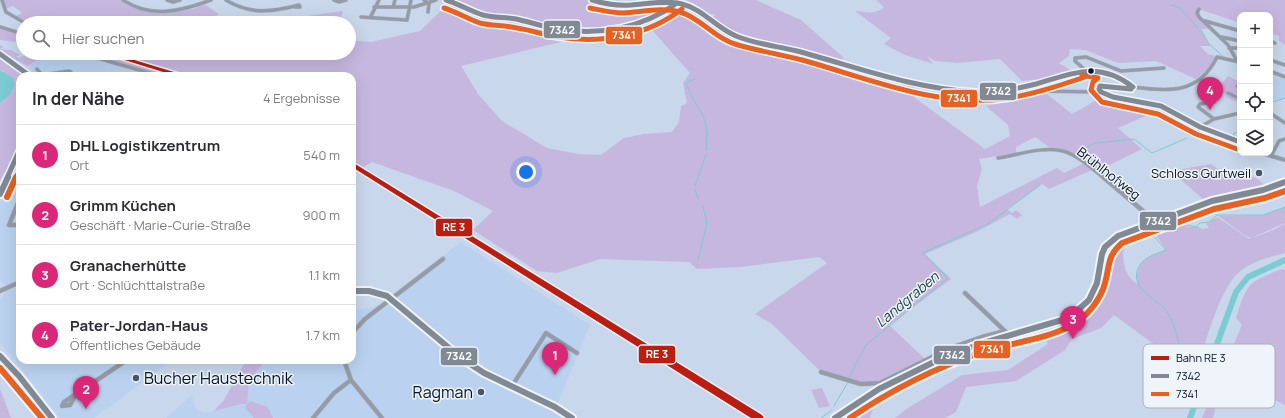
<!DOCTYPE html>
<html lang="de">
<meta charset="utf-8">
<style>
:root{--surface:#fff;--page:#f7f7f7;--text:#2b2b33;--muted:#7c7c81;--line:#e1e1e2;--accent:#db2777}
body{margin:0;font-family:Manrope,sans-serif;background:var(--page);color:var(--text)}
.controls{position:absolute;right:12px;top:12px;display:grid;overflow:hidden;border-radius:8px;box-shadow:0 4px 16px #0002}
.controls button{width:36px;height:36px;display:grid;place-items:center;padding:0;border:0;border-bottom:1px solid var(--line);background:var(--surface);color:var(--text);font:20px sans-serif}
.you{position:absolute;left:526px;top:172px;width:14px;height:14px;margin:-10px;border:3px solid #fff;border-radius:50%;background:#1a73e8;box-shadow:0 0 0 6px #1a73e833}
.badge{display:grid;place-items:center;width:26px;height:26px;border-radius:50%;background:var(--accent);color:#fff;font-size:13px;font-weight:700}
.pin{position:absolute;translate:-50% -33px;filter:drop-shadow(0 1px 2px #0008)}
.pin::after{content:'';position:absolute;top:21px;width:14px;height:12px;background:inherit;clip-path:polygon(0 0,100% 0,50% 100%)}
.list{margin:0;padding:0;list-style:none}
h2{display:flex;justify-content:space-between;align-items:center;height:52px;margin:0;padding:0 16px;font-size:17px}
h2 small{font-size:13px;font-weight:400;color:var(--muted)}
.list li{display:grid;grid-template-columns:26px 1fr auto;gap:12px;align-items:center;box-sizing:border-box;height:60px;padding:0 16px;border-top:1px solid var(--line)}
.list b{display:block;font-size:15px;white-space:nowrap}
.list p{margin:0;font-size:13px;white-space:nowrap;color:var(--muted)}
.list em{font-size:13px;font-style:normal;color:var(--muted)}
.icon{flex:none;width:22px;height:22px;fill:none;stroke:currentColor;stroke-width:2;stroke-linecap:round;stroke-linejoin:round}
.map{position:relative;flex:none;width:1285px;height:418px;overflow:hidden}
.search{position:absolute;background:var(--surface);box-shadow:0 4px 16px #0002;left:16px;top:16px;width:340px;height:44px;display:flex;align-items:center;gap:10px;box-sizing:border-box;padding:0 14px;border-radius:22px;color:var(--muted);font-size:15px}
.panel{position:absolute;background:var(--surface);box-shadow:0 4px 16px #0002;left:16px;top:72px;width:340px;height:292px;border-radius:12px}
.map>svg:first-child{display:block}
</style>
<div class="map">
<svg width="1285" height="418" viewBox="0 0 1285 418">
<rect width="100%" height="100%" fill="#c8d7eb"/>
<path fill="#bad2f0" d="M 52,53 L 76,53 L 156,76 L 36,76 L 29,66 Z
M 100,53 L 112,53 L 188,76 L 177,76 Z
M 1276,74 L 1285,78 L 1285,99 L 1273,100 L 1270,98 L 1270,77 Z
M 20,159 L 20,360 L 173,360 L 94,418 L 60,418 L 0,342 L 0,301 L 7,289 L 16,282 L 7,285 L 0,280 L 0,204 Z
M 461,242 L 590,325 L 557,405 L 559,413 L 568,418 L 166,418 L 192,395 L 195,407 L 198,411 L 205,413 L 247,404 L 249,380 L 262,365 L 263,360 L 352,360 L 352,312 L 380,305 Z"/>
<path fill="#c6b7df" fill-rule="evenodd" d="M 3,0 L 121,0 L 130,7 L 149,11 L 193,9 L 204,4 L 219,14 L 211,19 C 232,26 266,15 279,22 L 280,20 L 342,11 L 343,12 L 339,23 L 55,23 L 55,20 L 49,21 L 49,23 L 29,23 L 27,22 L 30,20 L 26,19 L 22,21 L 14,17 L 22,13 L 13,6 L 5,9 Z
M 452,0 L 590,0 L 622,5 L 648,3 L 674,4 C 652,24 617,27 590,29 L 589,27 L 587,27 L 586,30 L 564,28 L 483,14 Z
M 686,0 L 756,0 L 801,20 L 844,58 L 837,61 C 825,58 814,52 802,49 C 772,41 735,42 712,18 L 716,14 L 708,15 L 699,7 Z
M 876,0 L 1285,0 L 1285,45 L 1279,41 L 1279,36 L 1270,33 L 1270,15 L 1240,15 L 1240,23 L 1199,9 L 1196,13 L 1212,29 L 1201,29 L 1209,44 L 1213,46 L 1200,46 L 1208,54 L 1215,56 L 1211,67 L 1196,79 L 1156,61 L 1118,63 L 1085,50 L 1070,49 L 1069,56 L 1059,63 L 1070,70 L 1050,78 L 1022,81 L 1000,59 L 957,63 L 935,61 L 927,56 L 933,64 L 905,55 L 884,44 L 891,38 L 855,11 C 866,12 876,15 884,7 Z
M 450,2 L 467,9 L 475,15 L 511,19 L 578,32 L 581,37 L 461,66 L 478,94 L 502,121 L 547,148 L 578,154 L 601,155 L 624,138 L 644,134 L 672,132 L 679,122 L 681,106 L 687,103 L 683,83 L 690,73 L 652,30 L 643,26 L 646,21 L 661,16 L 681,5 L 693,10 L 715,27 L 713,29 L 719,29 L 736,37 L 817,57 L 815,58 L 816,61 L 820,60 L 918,85 L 913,88 L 916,89 L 915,98 L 985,149 L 1010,136 L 1008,125 L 986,106 L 1047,94 L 1072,114 L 1102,97 L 1160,106 L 1159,110 L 1118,128 L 1142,149 L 1095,172 L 1092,170 L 1049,189 L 1042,184 L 1007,209 L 1012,213 L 1016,210 L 1022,215 L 1017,219 L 1010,214 L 976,232 L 925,254 L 951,279 L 889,325 L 926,360 L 882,383 L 862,383 L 821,372 L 772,324 L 755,314 L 827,263 L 819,257 L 741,267 L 697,269 L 689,262 L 600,259 L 557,273 L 537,271 L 473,230 L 493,211 L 454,191 L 372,162 L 362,168 L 352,162 L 352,76 L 188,76 L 112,53 L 349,53 L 349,40 L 371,42 L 420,31 ZM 1035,137 L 1055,151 L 1064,152 L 1084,163 L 1064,173 L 1057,168 L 980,207 L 977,186 L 982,169 L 979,159 L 1016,153 L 1016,147 Z
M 0,28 L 23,35 L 23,43 L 0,40 Z
M 0,45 L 4,47 L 0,49 L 11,50 L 20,55 L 16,57 L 19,58 L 31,53 L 52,53 L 27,66 L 0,50 Z
M 85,53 L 100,53 L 177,76 L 165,76 Z
M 0,58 L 25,76 L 20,76 L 20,139 L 0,186 L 0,103 L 10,95 L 15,85 L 3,71 L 0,70 Z
M 1228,76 L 1240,82 L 1239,103 L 1226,97 L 1225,93 L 1217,89 Z
M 1211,164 L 1222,172 L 1228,170 L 1242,180 L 1254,177 L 1267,186 L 1203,199 L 1171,171 Z
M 1285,184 L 1285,193 L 1283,192 L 1217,206 L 1213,202 L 1276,188 Z
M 1285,207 L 1285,223 L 1251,238 L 1246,236 L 1218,216 L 1263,215 Z
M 1184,211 L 1191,217 L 1182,221 L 1187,227 L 1199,227 L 1202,229 L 1209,228 L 1206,224 L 1217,217 L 1249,239 L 1273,230 L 1285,224 L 1285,253 C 1270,257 1255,260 1242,270 C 1216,288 1200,365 1190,397 L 1159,348 L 1114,315 L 1101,328 L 1072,339 L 1065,350 L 1016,381 L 966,387 L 956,412 L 945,418 L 895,418 L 908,408 L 962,375 L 1008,370 L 1048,344 L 1039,330 C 1068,322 1095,310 1101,277 C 1103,264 1104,254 1111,242 ZM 1161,231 L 1157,236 L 1166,250 C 1146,257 1136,261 1137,284 C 1123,274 1122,260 1124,244 Z
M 1282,269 L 1285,270 L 1285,405 L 1233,379 L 1216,406 L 1213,418 L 1202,418 L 1242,325 L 1236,318 C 1247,283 1248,282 1282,269 Z
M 246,360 L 263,360 L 262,365 L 249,380 L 247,404 L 250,401 L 268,407 L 273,418 L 254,418 L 245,408 L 247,404 L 242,404 L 214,411 L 224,400 Z
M 0,361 L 9,368 L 48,418 L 45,418 L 8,371 L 0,364 Z
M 822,388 L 830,406 L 819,408 L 811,390 Z
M 0,389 L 11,418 L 0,418 Z
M 879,392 L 882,400 L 872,411 L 870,418 L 841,418 L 846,414 L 845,411 Z"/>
<path fill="#7accd2" d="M 0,70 L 13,78 L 15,85 L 10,95 L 0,103 Z"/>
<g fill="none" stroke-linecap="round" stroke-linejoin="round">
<path stroke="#7accd2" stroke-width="1" d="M 1170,5 L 1180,8 L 1198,28
M 1201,30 L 1209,44 L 1225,58
M 695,79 L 686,83 C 697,113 711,113 706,150
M 1270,103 L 1285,98
M 1235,138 L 1233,134 L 1240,131
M 1074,154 L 1095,143 L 1134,139 L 1152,153 L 1187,138
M 695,186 L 706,154
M 695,189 L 698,199
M 698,260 L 707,223 L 703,206
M 697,267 L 698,264
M 849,377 L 866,345 L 948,278 L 922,253 L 988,224 L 1040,185
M 1201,390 C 1180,369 1182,340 1169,315 C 1161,299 1132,293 1137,271 C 1140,258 1156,254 1166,250 L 1153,235 L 1176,223 L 1196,227 L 1200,223 L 1209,222 L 1217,215 L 1263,215 L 1285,207
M 834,406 L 848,382
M 821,418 L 832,410"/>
<path stroke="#7accd2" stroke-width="6" d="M 1190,418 L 1236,292 L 1248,277 L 1285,260"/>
<defs>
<path id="street-far1" d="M 2,0 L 6,12 L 25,23
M 123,0 C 151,19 181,11 211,0
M 167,0 L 173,2 L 180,0
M 226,0 C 250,15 273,12 299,5 L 300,7 L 295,7
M 334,0 L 339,2 L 346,0
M 424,0 L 429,4 L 428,12
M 446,0 L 454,2
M 374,7 L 414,7 L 436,0
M 393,7 L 395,0
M 1199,9 L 1197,13 L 1199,17 L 1228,45 L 1240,66
M 371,16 L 379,0
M 361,17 L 407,20 L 411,0
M 1205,21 L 1240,31
M 0,27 L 23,34
M 1221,37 L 1240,41
M 1270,41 L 1275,43
M 1229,48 L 1240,48
M 80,53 L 160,76
M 1270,60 L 1285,65
M 37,69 L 42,75 L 69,71 L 71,72 L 71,76
M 1084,69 L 1075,61 L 1075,58 L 1086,57 L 1121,71 L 1164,68
M 1270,71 L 1285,77
M 1237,86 L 1240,85
M 1133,87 C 1169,92 1199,94 1217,57 L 1239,62
M 944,90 L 966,94
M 1228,93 L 1240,99
M 967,94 L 992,95 L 1032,91 L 1101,92
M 1214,102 L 1200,104 L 1198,107 L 1214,119
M 1270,113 L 1285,123
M 1200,127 L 1214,119 L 1240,113
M 1271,156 L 1279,141 L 1285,139
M 998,158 C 1018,155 1042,146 1063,151 C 1078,155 1092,169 1104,178"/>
<path id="street" d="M 1103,177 L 1156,222
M 20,198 L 9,225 L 20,225
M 0,291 L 20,282
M 352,291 L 369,291 L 387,296 L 461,358 L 484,373 L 555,407 L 572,418
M 965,293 L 1009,335
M 352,333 L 365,319 L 443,259
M 344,360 L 351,380 L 382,418
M 821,372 L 861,384 L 880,383 L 948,349 L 982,337 L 1005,331
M 512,386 L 546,333 L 577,353
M 76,394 L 70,405 L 62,406 L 64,402 Z
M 76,394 L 127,360
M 313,418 L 334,393 L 351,380"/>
<path id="secondary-far1" d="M 592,0 C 605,4 617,6 631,5 C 647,4 665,0 682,4 C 703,9 716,28 736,36 C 756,44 777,46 797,51 C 856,68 915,90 977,92 C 996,93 1017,89 1036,84 C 1067,76 1079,64 1112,76 C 1119,79 1127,82 1133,87 L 1128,89 L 1100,86 L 1099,89 L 1106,95 L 1161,106 L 1200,127 L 1240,142
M 454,2 C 463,6 472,13 482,15 C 492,18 502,16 512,18 C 528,21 544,27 560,29 C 598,35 647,29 677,3
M 1261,153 L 1285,160"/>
<path id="secondary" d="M 835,418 L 879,389 L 934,362 L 980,344 L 1069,318 L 1089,300 L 1097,283 L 1102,254 L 1105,247 L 1118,236 L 1212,201 L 1263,190 L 1285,182"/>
<path id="primary-far1" d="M 0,54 L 30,76
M 7,178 L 20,149"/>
<path id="primary" d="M 0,194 L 8,177
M 0,356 L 19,376 L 52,418"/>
</defs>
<use href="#street-far1" stroke="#a7b5c5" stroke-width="4"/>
<use href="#street" stroke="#a7b5c5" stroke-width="5"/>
<use href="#secondary-far1" stroke="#a7b5c5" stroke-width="4.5"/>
<use href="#secondary" stroke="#a7b5c5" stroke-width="6"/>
<use href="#primary-far1" stroke="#a7b5c5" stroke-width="5"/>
<use href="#primary" stroke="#a7b5c5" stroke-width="6"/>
<use href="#street-far1" stroke="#959ca7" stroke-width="3"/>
<use href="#street" stroke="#959ca7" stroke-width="4"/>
<use href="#secondary-far1" stroke="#929caa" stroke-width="3.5"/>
<use href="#secondary" stroke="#929caa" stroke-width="5"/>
<use href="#primary-far1" stroke="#95a0af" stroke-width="4"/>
<use href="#primary" stroke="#95a0af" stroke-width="5.5"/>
<defs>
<path id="bus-1-far1" d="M 446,0 C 459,4 470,11 483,15 C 494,18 505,17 516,19 C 530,22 544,27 558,29 C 599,36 643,28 677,3
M 592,0 C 605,4 617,6 631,5 C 647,4 665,0 682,4 C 703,9 716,28 736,36 C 755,44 777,46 797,51 C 857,67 914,89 976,92 C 996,93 1016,89 1036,84 C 1072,74 1098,60 1133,87
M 0,54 L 30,76
M 1131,89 L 1100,86 L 1099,89 L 1101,92 L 1113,97 L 1161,106 L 1200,127 L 1240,142
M 7,178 L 20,149"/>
<path id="bus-1" d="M 0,194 L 8,177
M 352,291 L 369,291 L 387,296 L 461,358 L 484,373 L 555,407 L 572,418
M 0,356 L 19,376 L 52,418
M 835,418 L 879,389 L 934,362 L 980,344 L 1069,318 L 1089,300 L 1097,283 L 1102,254 L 1105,247 L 1118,236 L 1212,201 L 1263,190 L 1285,182"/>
<path id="bus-2-far1" d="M 444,8 C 457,12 468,19 480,23 C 492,26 505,25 517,28 C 531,30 544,35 558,37 C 601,44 647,36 682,9
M 590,8 C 601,10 612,13 623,13 C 642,12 662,7 680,12 C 701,18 714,38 735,44 C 757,51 780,54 802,60 C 867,78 935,107 1003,99 C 1031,95 1058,86 1085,77
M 1082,75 L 1098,78 L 1093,82 L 1091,90 L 1102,102 L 1158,114 L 1196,134 L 1237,149
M 16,178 L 20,169"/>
<path id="bus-2" d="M 7,197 L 16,177
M 0,368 L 42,418
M 850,418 C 891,390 935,368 982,352 C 1010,343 1048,339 1072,325 C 1087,317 1101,299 1105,283 C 1110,265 1107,256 1122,243 L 1214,209 L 1265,198 L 1285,191"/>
</defs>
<use href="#bus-1-far1" stroke="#eff4fa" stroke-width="8"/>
<use href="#bus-1" stroke="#eff4fa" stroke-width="10"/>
<use href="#bus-2-far1" stroke="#eff4fa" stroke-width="8"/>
<use href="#bus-2" stroke="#eff4fa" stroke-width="10"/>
<use href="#bus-1-far1" stroke="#818994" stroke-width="5"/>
<use href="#bus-1" stroke="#818994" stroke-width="6"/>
<use href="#bus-2-far1" stroke="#e66122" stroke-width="5"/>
<use href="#bus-2" stroke="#e66122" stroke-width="6"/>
<defs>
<path id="rail-1" d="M 102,53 L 111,53 L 184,75 L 185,76 L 176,76 Z
M 352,162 L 762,415 L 764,418 L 751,418 L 352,167 Z"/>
</defs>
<use href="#rail-1" stroke="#eff4fa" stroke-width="3"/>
<use href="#rail-1" fill="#bb1e10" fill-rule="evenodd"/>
</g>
<circle fill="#031328" stroke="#eff4fa" stroke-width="1.5" cx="1091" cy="71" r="3.5"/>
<g fill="#48586c" stroke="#eff4fa" stroke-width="1.5">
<circle cx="1259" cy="173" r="4"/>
<circle cx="136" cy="378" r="4"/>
<circle cx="481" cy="392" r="4"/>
</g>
<g text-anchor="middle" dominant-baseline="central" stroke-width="3" stroke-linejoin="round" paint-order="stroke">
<g font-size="13" fill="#031328" stroke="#eff4fa">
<text transform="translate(1109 173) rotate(38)">Brühlhofweg</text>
</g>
<g font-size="13" fill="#031328" stroke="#eff4fa" text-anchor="end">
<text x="1251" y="173">Schloss Gurtweil</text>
</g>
<g font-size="14" font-style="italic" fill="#134546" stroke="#eff4fa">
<text transform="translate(907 299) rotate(-40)">Landgraben</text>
</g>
<g font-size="16" fill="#031328" stroke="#eff4fa" text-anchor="start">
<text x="144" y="378">Bucher Haustechnik</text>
<text x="473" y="392" text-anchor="end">Ragman</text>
</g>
</g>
<rect x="1143" y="344" width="132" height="64" rx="6" fill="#eff4fa" stroke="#a8b0bb" stroke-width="1"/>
<rect x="1151" y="356" width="18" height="4" fill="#bb1e10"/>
<rect x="1151" y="374" width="18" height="4" fill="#818994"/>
<rect x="1151" y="392" width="18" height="4" fill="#e66122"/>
<g font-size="11" fill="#031328">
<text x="1176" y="362">Bahn RE 3</text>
<text x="1176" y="380">7342</text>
<text x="1176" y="398">7341</text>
</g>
<g stroke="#eff4fa" stroke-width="1.5">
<rect x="543" y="20" width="38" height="19" rx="4" fill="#818994"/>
<rect x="605" y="26" width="38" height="19" rx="4" fill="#e66122"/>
<rect x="979" y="82" width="38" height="19" rx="4" fill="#818994"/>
<rect x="940" y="89" width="38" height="19" rx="4" fill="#e66122"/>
<rect x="1139" y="211" width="38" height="20" rx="4" fill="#818994"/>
<rect x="435" y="218" width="38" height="19" rx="4" fill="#bb1e10"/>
<rect x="973" y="340" width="38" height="19" rx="4" fill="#e66122"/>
<rect x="638" y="345" width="38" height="19" rx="4" fill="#bb1e10"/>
<rect x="933" y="345" width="38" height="20" rx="4" fill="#818994"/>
<rect x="440" y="347" width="38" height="19" rx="4" fill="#818994"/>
</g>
<g font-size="11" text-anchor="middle" font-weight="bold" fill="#fff">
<text x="562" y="34">7342</text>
<text x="624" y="39">7341</text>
<text x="998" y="95">7342</text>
<text x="959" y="102">7341</text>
<text x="1158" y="225">7342</text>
<text x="454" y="231">RE 3</text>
<text x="992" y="353">7341</text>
<text x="657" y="358">RE 3</text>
<text x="952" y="359">7342</text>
<text x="459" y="360">7342</text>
</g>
</svg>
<div class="controls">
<button>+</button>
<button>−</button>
<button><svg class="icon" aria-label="locate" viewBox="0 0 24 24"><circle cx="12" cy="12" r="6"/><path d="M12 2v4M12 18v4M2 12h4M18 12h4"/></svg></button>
<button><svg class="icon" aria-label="layers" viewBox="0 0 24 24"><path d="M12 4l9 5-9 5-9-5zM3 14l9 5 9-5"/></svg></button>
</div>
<div class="you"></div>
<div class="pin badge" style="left:555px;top:375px">1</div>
<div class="pin badge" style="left:86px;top:409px">2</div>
<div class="pin badge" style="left:1073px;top:339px">3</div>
<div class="pin badge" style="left:1210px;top:110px">4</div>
<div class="search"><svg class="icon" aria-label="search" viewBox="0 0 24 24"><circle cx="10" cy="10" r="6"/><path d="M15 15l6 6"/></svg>Hier suchen</div>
<section class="panel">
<h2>In der Nähe<small>4 Ergebnisse</small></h2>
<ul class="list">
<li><span class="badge">1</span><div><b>DHL Logistikzentrum</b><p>Ort</p></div><em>540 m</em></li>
<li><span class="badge">2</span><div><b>Grimm Küchen</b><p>Geschäft · Marie-Curie-Straße</p></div><em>900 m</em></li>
<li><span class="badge">3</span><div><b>Granacherhütte</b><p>Ort · Schlüchttalstraße</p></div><em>1.1 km</em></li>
<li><span class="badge">4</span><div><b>Pater-Jordan-Haus</b><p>Öffentliches Gebäude</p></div><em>1.7 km</em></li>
</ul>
</section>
</div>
